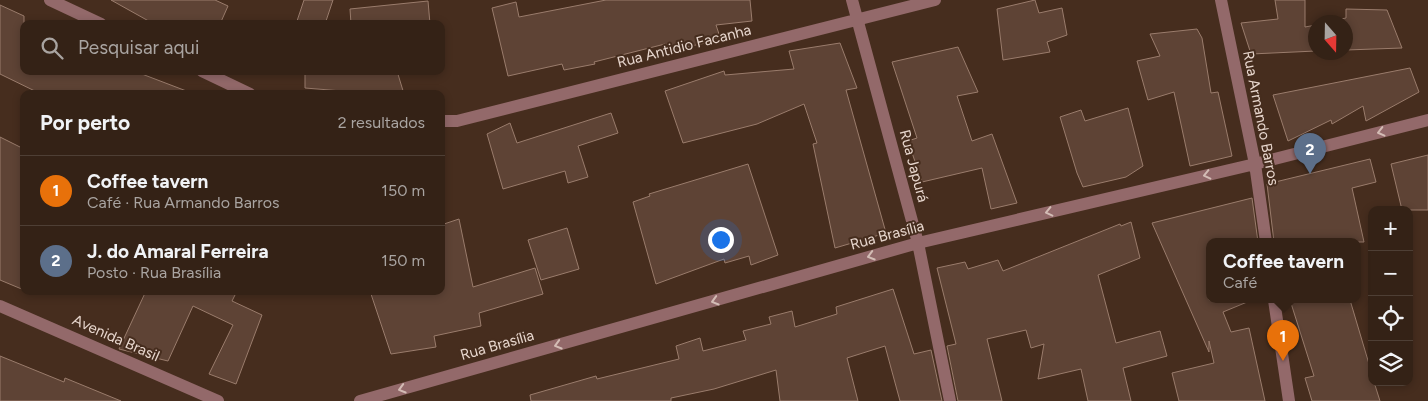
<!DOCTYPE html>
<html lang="pt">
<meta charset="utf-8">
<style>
:root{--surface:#342216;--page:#3f2f23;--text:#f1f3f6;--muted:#a9a4a1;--line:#4e3f35;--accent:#95b2f1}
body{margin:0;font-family:Figtree,sans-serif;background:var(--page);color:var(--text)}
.controls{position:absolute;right:15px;bottom:15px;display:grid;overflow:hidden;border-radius:10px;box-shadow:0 2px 8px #0003}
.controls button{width:45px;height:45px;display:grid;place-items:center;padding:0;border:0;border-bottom:1px solid var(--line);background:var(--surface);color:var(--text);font:25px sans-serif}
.compass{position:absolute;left:1308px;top:15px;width:45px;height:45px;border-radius:50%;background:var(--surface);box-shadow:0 2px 8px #0003;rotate:160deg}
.you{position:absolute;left:720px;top:239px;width:18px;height:18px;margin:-12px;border:4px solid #fff;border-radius:50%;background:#1a73e8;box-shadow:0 0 0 8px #1a73e833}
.badge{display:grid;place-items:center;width:32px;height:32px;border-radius:50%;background:var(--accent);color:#fff;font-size:16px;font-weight:700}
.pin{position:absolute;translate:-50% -41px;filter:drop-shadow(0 1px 2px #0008)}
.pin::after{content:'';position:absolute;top:26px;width:18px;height:15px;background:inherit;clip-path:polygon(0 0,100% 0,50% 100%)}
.popup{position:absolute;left:1206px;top:238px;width:155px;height:65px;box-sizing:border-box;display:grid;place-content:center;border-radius:10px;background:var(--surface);filter:drop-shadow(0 1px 4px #0005);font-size:16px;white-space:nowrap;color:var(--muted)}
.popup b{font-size:19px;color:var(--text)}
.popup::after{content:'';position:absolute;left:50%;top:100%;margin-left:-10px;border:10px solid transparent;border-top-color:var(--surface)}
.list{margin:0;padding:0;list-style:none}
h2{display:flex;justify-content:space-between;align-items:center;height:65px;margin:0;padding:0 20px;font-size:21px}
h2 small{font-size:16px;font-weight:400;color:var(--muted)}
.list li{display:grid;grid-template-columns:32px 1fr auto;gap:15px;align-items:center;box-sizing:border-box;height:70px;padding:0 20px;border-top:1px solid var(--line)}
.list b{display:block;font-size:19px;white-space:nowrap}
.list p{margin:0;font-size:16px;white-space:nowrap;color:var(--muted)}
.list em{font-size:16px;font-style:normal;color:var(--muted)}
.icon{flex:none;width:28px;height:28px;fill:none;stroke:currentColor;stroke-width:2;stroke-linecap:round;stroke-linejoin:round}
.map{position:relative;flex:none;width:1428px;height:401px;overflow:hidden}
.search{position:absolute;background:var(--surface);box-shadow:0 2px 8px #0003;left:20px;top:20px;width:425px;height:55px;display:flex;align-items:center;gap:12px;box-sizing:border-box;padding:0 18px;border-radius:10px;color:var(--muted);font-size:19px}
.panel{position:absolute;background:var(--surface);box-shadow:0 2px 8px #0003;left:20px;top:90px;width:425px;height:205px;border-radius:10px}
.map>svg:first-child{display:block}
</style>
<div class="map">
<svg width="1428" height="401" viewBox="0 0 1428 401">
<rect width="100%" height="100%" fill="#462d1e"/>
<path fill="#5e4335" stroke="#9a7c6c" d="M 111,0 L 215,0 L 228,6 L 220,24 L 154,24 Z
M 304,0 L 333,0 L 325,24 L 296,24 Z
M 606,0 L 750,0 L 752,21 L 716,25 L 720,37 L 714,39 L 715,41 L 667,51 L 665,44 L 594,62 L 595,64 L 564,70 L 562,64 L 508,76 L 492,8 L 516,2 L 519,17 Z
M 1035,0 L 1039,13 L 1062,8 L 1067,35 L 1047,42 L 1050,52 L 1003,60 L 997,9 Z
M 1275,0 L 1305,0 L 1305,27 L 1316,25 L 1316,51 L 1251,54 L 1241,23 L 1278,19 Z
M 428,1 L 430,24 L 351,24 L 350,9 Z
M 0,5 L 24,16 L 24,71 L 134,71 L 189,92 L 188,94 L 41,94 L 0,74 Z
M 1346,9 L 1387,10 L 1402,48 L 1346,50 L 1346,22 L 1326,22 L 1346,18 Z
M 1197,29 L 1202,38 L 1211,93 L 1218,92 L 1232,156 L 1190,166 L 1174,92 L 1148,100 L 1137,61 L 1160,56 L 1150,34 Z
M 840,43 L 857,88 L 846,90 L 886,233 L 835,248 L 813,144 L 817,143 L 804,104 L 757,124 L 683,143 L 665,91 L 724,71 L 725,75 L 794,69 L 789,51 Z
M 958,47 L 978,92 L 957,96 L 972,141 L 992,134 L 1017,203 L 991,209 L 982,168 L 922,182 L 908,141 L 917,138 L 892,62 Z
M 1410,68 L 1419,92 L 1366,121 L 1363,106 L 1332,124 L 1331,120 L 1288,141 L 1273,95 Z
M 305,71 L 397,71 L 404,94 L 379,94 L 305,88 Z
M 1128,108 L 1143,166 L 1126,177 L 1083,187 L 1077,173 L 1060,117 L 1081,110 L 1085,121 Z
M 611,113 L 618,133 L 578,146 L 588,177 L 568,183 L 565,171 L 503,189 L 487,134 L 510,123 L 517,143 Z
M 0,137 L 24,149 L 24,290 L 0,280 Z
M 1428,155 L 1428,210 L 1402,210 L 1391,164 Z
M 1370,159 L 1376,182 L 1352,188 L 1364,242 L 1274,242 L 1267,184 Z
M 748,164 L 778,255 L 751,265 L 749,256 L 725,263 L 724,259 L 656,284 L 633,202 L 650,196 L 649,194 Z
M 1252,198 L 1258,242 L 1209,242 L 1209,300 L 1252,300 L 1223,312 L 1231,332 L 1249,328 L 1265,401 L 1179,401 L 1172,373 L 1214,363 L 1209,341 L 1209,352 L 1152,223 Z
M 459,219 L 473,287 L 535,268 L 543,294 L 479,313 L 481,326 L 434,336 L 436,347 L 391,354 L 370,291 L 441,291 L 441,225 Z
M 1131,222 L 1140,258 L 1098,275 L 1116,343 L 1160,331 L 1167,356 L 1123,368 L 1131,401 L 1088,401 L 1081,369 L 1038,379 L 1044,344 L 1031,348 L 1026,330 L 987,339 L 1002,401 L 958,401 L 947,346 L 956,344 L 937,268 L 965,262 L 968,269 L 998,260 L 1003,271 L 1120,224 L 1121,226 Z
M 567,228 L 579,269 L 541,280 L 528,240 Z
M 893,289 L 914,354 L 931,350 L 942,401 L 900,401 L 885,346 L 847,358 L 858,401 L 780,401 L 776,370 L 714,389 L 671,398 L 671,401 L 531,401 L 530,395 L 596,376 L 597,379 L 679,359 L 676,346 L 700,338 L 703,351 L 746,340 L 743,331 L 771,324 L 769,317 L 792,311 L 795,327 L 837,314 L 836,307 Z
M 146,291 L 237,291 L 232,301 L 262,315 L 236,384 L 209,374 L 233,325 L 193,306 L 168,361 L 119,349 Z
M 1290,300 L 1350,300 L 1372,374 L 1372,382 L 1374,382 L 1380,401 L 1312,401 L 1305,378 L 1314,376 Z
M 0,356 L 64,382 L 65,378 L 121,401 L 0,401 Z"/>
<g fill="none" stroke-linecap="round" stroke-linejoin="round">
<path stroke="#93696a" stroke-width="12" d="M 50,0 L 101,24
M 852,0 L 918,243 L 950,401
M 1221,0 L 1255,164 L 1266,242
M 202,71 L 250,94
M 441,121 L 457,121 L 935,0
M 1274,300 L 1289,401
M 0,306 L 218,401
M 360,401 L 918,243 L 1255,164 L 1428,120"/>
</g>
<defs><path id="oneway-chevron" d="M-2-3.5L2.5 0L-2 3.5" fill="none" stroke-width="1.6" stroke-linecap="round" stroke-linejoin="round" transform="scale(1.25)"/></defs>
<g stroke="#d3bcb5">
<use href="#oneway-chevron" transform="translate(1381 132) rotate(166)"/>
<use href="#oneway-chevron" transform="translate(1207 175) rotate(167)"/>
<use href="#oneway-chevron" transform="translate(1049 212) rotate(167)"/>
<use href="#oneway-chevron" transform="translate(871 256) rotate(164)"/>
<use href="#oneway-chevron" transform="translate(715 301) rotate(164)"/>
<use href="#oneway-chevron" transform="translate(558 345) rotate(164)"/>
<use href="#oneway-chevron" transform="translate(402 389) rotate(164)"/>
</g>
<g text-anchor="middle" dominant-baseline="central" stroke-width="4" stroke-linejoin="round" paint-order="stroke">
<g font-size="15" fill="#e8d7ce" stroke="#462d1e">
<text transform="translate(684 46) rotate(-14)">Rua Antidio Facanha</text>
<text transform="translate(1261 118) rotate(79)">Rua Armando Barros</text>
<text transform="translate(914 166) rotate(75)">Rua Japurá</text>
<text transform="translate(887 235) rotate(-15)">Rua Brasília</text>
<text transform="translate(116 338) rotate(24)">Avenida Brasil</text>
<text transform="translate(497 345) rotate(-16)">Rua Brasília</text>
</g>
</g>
</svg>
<div class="controls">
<button>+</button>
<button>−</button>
<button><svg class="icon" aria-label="locate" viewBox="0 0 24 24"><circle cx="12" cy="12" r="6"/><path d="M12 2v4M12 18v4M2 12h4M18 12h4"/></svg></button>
<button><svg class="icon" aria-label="layers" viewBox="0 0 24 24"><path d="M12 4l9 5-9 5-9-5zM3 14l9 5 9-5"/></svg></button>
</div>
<svg class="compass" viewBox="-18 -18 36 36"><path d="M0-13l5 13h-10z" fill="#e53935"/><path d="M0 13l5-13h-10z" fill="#a9a4a1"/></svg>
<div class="you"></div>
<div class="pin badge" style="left:1283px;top:361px;background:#e8710a">1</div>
<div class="popup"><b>Coffee tavern</b>Café</div>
<div class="pin badge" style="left:1310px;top:174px;background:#5c6f8a">2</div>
<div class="search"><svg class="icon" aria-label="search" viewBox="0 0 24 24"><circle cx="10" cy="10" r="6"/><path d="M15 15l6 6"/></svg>Pesquisar aqui</div>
<section class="panel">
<h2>Por perto<small>2 resultados</small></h2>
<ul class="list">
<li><span class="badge" style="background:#e8710a">1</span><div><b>Coffee tavern</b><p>Café · Rua Armando Barros</p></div><em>150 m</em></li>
<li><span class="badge" style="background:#5c6f8a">2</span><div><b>J. do Amaral Ferreira</b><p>Posto · Rua Brasília</p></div><em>150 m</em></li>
</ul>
</section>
</div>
